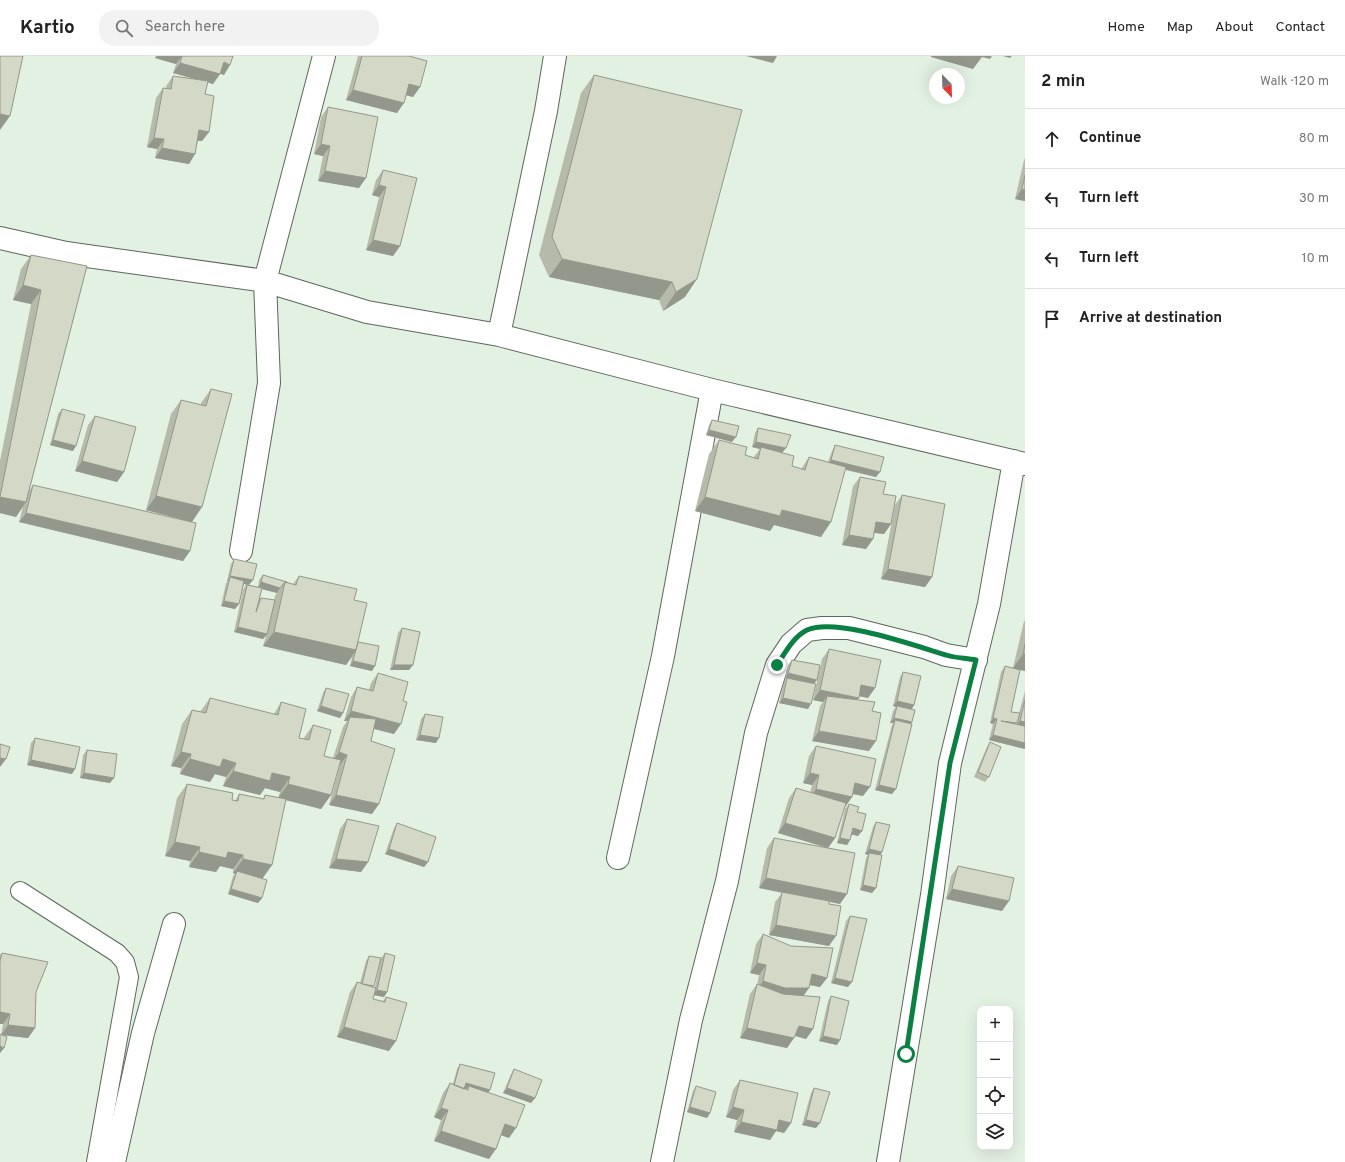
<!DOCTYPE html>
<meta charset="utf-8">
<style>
:root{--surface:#fff;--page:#f2f2f2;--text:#222;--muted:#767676;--line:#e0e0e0}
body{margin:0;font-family:Overpass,sans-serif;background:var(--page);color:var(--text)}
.controls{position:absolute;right:12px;bottom:12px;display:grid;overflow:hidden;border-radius:8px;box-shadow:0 4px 16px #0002}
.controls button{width:36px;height:36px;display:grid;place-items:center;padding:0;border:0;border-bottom:1px solid var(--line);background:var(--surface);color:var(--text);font:20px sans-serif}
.compass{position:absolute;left:929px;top:12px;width:36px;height:36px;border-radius:50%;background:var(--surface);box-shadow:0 4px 16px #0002;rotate:157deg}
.stop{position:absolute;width:12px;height:12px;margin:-9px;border:3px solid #0b8043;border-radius:50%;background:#fff}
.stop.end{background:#0b8043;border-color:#fff;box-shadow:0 1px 4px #0008}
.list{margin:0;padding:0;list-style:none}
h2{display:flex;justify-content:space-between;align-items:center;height:52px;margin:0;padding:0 16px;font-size:17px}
h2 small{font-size:13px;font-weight:400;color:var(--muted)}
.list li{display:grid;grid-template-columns:26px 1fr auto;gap:12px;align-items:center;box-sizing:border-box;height:60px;padding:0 16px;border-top:1px solid var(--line)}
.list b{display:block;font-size:15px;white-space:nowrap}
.list em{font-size:13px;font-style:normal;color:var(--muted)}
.icon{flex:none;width:22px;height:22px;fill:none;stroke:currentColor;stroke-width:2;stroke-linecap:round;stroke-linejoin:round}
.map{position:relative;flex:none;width:1025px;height:1106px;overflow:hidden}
header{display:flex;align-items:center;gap:24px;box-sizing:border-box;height:56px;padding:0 20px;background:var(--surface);border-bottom:1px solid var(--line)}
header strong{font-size:19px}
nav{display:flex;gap:22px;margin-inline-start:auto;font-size:14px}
.search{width:280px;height:36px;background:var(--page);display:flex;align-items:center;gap:10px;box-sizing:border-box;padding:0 14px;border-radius:16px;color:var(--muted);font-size:15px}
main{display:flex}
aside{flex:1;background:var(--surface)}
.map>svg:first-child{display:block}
</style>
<header>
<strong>Kartio</strong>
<div class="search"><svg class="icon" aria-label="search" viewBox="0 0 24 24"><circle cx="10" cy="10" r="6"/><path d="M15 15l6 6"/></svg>Search here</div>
<nav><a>Home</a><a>Map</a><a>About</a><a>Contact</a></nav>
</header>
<main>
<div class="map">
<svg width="1025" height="1106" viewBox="0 0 1025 1106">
<rect width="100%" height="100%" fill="#e3f1e3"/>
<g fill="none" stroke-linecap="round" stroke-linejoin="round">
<defs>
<path id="lane" d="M 20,835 L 117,897 L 125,906 L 129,921 L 96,1106"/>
<path id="street" d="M 0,182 L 66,197 L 265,225 L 367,256 L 499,279 L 712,334 L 1025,408
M 499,279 L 546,55 L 555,0
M 241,495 L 269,327 L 265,225 L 324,0
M 618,802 L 663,600 L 712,334
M 114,1106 L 143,977 L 174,868
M 662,1106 L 691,964 L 727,825 L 756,677 L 777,609 L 791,588 L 807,574 L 822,572 L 849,572 L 924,591 L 946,599 L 976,604
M 888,1106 L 932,839 L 950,707 L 989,548 L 1014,405"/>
</defs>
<use href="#lane" stroke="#5c685c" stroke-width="20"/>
<use href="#street" stroke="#5c685c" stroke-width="24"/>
<use href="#lane" stroke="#fff" stroke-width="18"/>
<use href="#street" stroke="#fff" stroke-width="22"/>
</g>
<path fill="#b6baab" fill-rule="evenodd" d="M 156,0 L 233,0 L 224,19 L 220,18 L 213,28 L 207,26 L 205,38 L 209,76 L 202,85 L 198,85 L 195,98 L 189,108 L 155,102 L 157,93 L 147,91 L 156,42 L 163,32 L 166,32 L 166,30 L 173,20 L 196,23 L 173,17 L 176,8 L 155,2 Z
M 358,0 L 409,0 L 420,31 L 413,41 L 406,39 L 397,57 L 346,44 Z
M 594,19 L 685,241 L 663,255 L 659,244 L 549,221 L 539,199 L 581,37 Z
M 328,51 L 359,132 L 318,125 L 323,100 L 314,98 L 321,61 Z
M 1025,102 L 1025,145 L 1015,143 L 1024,104 Z
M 383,114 L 400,190 L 393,200 L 366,194 L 379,141 L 372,139 L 376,124 Z
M 31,199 L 87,210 L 29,435 L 33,429 L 190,495 L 183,505 L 19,466 L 23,450 L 16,461 L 0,457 L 0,405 L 31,248 L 13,244 L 21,213 Z
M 211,333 L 192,466 L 146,454 L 171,358 L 181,344 L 201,349 L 201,347 Z
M 62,353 L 73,395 L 50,389 L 58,358 Z
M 95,360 L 124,416 L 117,426 L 75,415 L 88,369 Z
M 712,364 L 732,386 L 706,379 L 709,369 Z
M 758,372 L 782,397 L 792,410 L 801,413 L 809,401 L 828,406 L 832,395 L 835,389 L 876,421 L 845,414 L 821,481 L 774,469 L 770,475 L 695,455 L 709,398 L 719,384 L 745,399 L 753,402 L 760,393 L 752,391 L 755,377 Z
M 860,421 L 883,438 L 891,468 L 884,478 L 874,477 L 873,483 L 866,493 L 842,489 L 853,430 Z
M 902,439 L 932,521 L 925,531 L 881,523 L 895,449 Z
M 234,503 L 249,529 L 258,531 L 259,524 L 263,519 L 293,528 L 299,520 L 354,544 L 358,586 L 372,615 L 350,610 L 352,601 L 346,609 L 263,590 L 266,580 L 263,583 L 234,576 L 243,534 L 246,529 L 244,528 L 239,548 L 235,553 L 221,550 L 226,527 L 228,525 L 227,525 L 231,508 ZM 262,533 L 277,537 L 275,540 L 274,544 L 261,542 L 259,545 Z
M 1024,565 L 1025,565 L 1025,615 L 1020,614 L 1011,656 L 1019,657 L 1025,635 L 1025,693 L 989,684 L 993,668 L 990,667 L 1001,616 L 1005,610 L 1020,614 L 1013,612 Z
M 402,572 L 413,609 L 409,614 L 390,614 L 398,577 Z
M 829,593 L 875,632 L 868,642 L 859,640 L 857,644 L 872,655 L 869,695 L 812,685 L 820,650 L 823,646 L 813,644 L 822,603 Z
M 792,604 L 814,628 L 808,653 L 779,647 L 784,627 L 786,623 L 785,622 L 788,609 Z
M 903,616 L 914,649 L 912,653 L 911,668 L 892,738 L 875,734 L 892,669 L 893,667 L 890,667 L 893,655 L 896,651 L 893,650 L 900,621 Z
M 378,617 L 394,678 L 374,673 L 371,685 L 372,758 L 329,749 L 340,709 L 339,709 L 331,739 L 321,753 L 285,744 L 272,809 L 262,823 L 262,842 L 258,847 L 228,838 L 233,820 L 235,818 L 233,817 L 233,813 L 220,810 L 216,816 L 189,811 L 190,805 L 165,800 L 177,742 L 187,728 L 235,745 L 239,738 L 263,743 L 265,739 L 278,742 L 280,736 L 265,732 L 260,739 L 223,730 L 226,721 L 215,718 L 210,726 L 180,718 L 181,712 L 171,710 L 182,668 L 192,654 L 200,656 L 210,642 L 274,658 L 281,646 L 299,682 L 303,683 L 313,669 L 324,700 L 333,702 L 343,671 L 347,665 L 344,665 L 351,641 L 357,631 L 369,634 L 371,627 Z
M 326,632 L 343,657 L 340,662 L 317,655 L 323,637 Z
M 425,658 L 436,687 L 416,684 L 421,663 Z
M 35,682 L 72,718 L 27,709 L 31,687 Z
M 990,686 L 989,721 L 985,726 L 974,721 L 987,691 Z
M 816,690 L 863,740 L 853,738 L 852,741 L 845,751 L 835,782 L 828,792 L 778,777 L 789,742 L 796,732 L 810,737 L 812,729 L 803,727 L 809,700 Z
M 87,694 L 110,727 L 80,722 L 83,699 Z
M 849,748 L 857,756 L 862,775 L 858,780 L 852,778 L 850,784 L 847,789 L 837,787 L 845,753 Z
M 347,763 L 368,806 L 361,816 L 329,812 L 340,773 Z
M 876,766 L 882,796 L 880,799 L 876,832 L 872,837 L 860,834 L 866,802 L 868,799 L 865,798 L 873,771 Z
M 397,767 L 428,806 L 424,811 L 385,798 L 394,772 Z
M 774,782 L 840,848 L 829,845 L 829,890 L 769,879 L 775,846 L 782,837 L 759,832 L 767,792 Z
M 958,810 L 1002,855 L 946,843 L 951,820 Z
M 850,860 L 848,931 L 831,927 L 846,865 Z
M 763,878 L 827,922 L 820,931 L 810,929 L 803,940 L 813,973 L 806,983 L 795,980 L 787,992 L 740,982 L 750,938 L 757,928 L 757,929 L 759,919 L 750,917 L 756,888 Z
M 2,897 L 36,936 L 35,972 L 28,982 L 2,979 L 4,992 L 0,997 L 0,978 L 1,979 L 3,968 L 0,968 L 0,899 Z
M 385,897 L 387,936 L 384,941 L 374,939 L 373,943 L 383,945 L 386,941 L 389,995 L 337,981 L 350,936 L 357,926 L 360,927 L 366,905 L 369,900 L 373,931 L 375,931 L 381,902 Z
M 831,940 L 837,989 L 819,985 L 828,945 Z
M 460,1008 L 490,1034 L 488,1036 L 509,1082 L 501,1079 L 489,1103 L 434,1085 L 441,1064 L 434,1061 L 443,1037 L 450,1027 L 453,1028 L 457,1013 Z
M 514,1013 L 535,1042 L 531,1047 L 503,1037 L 511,1018 Z
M 740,1024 L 791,1067 L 784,1077 L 776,1075 L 770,1084 L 734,1076 L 737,1064 L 726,1061 L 733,1034 Z
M 696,1030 L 710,1057 L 707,1062 L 687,1056 L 693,1035 Z
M 814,1032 L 816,1072 L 802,1069 L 811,1037 Z"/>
<path fill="#94978b" d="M 157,0 L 182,0 L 176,8 L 155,2 Z
M 746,0 L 777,0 L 773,7 Z
M 931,0 L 992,0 L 990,3 L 982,1 L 973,13 L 931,1 Z
M 1003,0 L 1012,0 L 1010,2 Z
M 224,6 L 230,9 L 224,19 L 217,16 Z
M 180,7 L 220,18 L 213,28 L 173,17 Z
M 409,28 L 420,31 L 413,41 L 402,38 Z
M 353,34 L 404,47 L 397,57 L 346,44 Z
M 0,58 L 10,60 L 0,74 Z
M 199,74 L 209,76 L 202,85 L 192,84 Z
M 154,82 L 164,83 L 157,93 L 147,91 Z
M 321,88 L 330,90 L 323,100 L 314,98 Z
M 162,92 L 195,98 L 189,108 L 155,102 Z
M 325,115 L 366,122 L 359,132 L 318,125 Z
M 379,129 L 386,131 L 379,141 L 372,139 Z
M 1022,133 L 1025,134 L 1025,145 L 1015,143 Z
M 373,184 L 400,190 L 393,200 L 366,194 Z
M 562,203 L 672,226 L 659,244 L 549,221 Z
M 697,223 L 685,241 L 663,255 L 676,236 Z
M 23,229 L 41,234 L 31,248 L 13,244 Z
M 709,374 L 736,381 L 732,386 L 706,379 Z
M 53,384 L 76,390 L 73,395 L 50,389 Z
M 756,386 L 786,392 L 782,397 L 761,391 L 760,393 L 752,391 Z
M 831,404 L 880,416 L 876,421 L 828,409 Z
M 82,405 L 124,416 L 117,426 L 75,415 Z
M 156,440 L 202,451 L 192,466 L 146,454 Z
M 0,441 L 26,446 L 16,461 L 0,457 Z
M 705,441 L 782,454 L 831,466 L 821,481 L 774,469 L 770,475 L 695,455 Z
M 26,457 L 190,495 L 183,505 L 19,466 Z
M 876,466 L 891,468 L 884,478 L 869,476 Z
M 849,479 L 873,483 L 866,493 L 842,489 Z
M 888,513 L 932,521 L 925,531 L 881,523 Z
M 230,520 L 253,524 L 249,529 L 229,525 L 230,521 L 228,525 L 227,525 Z
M 261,526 L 280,532 L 277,537 L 258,532 Z
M 224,545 L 239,548 L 235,553 L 221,550 Z
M 238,571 L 267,578 L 263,583 L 234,576 Z
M 274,576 L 356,594 L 346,609 L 263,590 Z
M 1023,598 L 1025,598 L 1025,615 L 1013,612 Z
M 353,605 L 375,610 L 372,615 L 350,610 Z
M 394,609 L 413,609 L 409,614 L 390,614 Z
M 788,617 L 817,624 L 813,629 L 785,622 Z
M 861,629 L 875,632 L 868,642 L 854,639 Z
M 820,634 L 859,642 L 852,652 L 827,640 L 823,646 L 813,644 Z
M 783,642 L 811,648 L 808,653 L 779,647 Z
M 897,645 L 914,649 L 911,654 L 897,650 L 896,651 L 893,650 Z
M 321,650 L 343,657 L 340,662 L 317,655 Z
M 351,655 L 401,668 L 394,678 L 348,666 L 350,661 L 347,665 L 344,665 Z
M 894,662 L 912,666 L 909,671 L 895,664 L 893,667 L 890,667 Z
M 993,662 L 997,663 L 993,668 L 990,667 Z
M 1020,665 L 1025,666 L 1025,672 L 1016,670 Z
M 819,675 L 876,685 L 869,695 L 812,685 Z
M 420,679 L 439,682 L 436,687 L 416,684 Z
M 993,679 L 1025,687 L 1025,693 L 989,684 Z
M 181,696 L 191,698 L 181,712 L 171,710 Z
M 339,696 L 347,699 L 340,709 L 332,706 Z
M 0,702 L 6,703 L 0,711 Z
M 190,703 L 223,703 L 236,707 L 226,721 L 215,718 L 210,726 L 180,718 Z
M 31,704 L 75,713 L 72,718 L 27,709 Z
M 233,715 L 272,717 L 290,721 L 280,736 L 265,732 L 260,739 L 223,730 Z
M 84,717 L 114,722 L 110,727 L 80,722 Z
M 810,717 L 819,719 L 812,729 L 803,727 Z
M 855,727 L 870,731 L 863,740 L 848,737 Z
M 288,728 L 331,739 L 321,753 L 278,742 Z
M 879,729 L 896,733 L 892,738 L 875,734 Z
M 816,733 L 852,741 L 845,751 L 809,743 Z
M 336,739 L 379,748 L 372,758 L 329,749 Z
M 785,767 L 835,782 L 828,792 L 778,777 Z
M 853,772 L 862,775 L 858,780 L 849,778 Z
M 840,782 L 850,784 L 847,789 L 837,787 Z
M 175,786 L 200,791 L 190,805 L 165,800 Z
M 389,793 L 428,806 L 424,811 L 385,798 Z
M 869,793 L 882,796 L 879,801 L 869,797 L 868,799 L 865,798 Z
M 199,796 L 228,796 L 243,799 L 233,813 L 220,810 L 216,816 L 189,811 Z
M 243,803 L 272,809 L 262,823 L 237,815 L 235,818 L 233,817 Z
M 336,803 L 368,806 L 361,816 L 329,812 Z
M 766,822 L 847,838 L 840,848 L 759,832 Z
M 863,829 L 876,832 L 872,837 L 860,834 Z
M 231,833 L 262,842 L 258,847 L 228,838 Z
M 952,833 L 1009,845 L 1002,855 L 946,843 Z
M 776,869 L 836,880 L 829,890 L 769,879 Z
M 757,907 L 766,909 L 759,919 L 750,917 Z
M 812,918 L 827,922 L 820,931 L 805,928 Z
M 835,922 L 852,926 L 848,931 L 831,927 Z
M 763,925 L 809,932 L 802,942 L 756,935 Z
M 377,934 L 387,936 L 384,941 L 373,939 Z
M 0,956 L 10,958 L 3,968 L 0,968 Z
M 8,969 L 35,972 L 28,982 L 1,979 Z
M 799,970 L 813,973 L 806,983 L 792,979 Z
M 344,971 L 396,985 L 389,995 L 337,981 Z
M 747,972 L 794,982 L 787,992 L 740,982 Z
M 823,980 L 840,984 L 837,989 L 819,985 Z
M 0,990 L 4,992 L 0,997 Z
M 466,1027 L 490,1034 L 487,1039 L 469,1030 L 466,1033 L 464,1033 Z
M 507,1032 L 535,1042 L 531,1047 L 503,1037 Z
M 690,1051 L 710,1057 L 707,1062 L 687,1056 Z
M 733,1051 L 744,1054 L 737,1064 L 726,1061 Z
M 441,1052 L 448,1054 L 441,1064 L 434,1061 Z
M 779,1064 L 791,1067 L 784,1077 L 776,1075 L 770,1084 L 734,1076 L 741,1066 Z
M 806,1064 L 820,1067 L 816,1072 L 802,1069 Z
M 505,1068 L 516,1072 L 509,1082 L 498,1078 Z
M 441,1075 L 496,1093 L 489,1103 L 434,1085 Z"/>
<path fill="#d4d8c7" stroke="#94978b" d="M 0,0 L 23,0 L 10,60 L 0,58 Z
M 182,0 L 233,0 L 230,9 L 224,6 L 220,18 L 180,7 Z
M 362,0 L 409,0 L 427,5 L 420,31 L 409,28 L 404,47 L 353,34 Z
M 594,19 L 742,54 L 697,223 L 676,236 L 672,226 L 562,203 L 552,181 Z
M 173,20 L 208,25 L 205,38 L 214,40 L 209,76 L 199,74 L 195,98 L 162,92 L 164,83 L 154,82 L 163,32 L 171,33 Z
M 328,51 L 378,61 L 366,122 L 325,115 L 330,90 L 321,88 Z
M 383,114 L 417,122 L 400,190 L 373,184 L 386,131 L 379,129 Z
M 1025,119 L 1025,134 L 1022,133 Z
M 31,199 L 87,210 L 26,446 L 0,441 L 41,234 L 23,229 Z
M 211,333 L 232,338 L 202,451 L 156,440 L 181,344 L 206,350 Z
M 62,353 L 85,359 L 76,390 L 53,384 Z
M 95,360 L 136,371 L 124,416 L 82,405 Z
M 712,364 L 739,370 L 736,381 L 709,374 Z
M 758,372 L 791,379 L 786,392 L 756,386 Z
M 719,384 L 747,391 L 745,399 L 758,403 L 761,391 L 794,400 L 792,410 L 805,414 L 809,401 L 846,411 L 831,466 L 782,454 L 780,460 L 705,441 Z
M 835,389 L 884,401 L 880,416 L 831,404 Z
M 860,421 L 886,426 L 883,438 L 896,440 L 891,468 L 876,466 L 873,483 L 849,479 Z
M 33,429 L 196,467 L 190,495 L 26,457 Z
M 902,439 L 945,448 L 932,521 L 888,513 Z
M 234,503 L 257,508 L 253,524 L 230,520 Z
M 263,519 L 287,526 L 287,527 L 285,526 L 280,532 L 261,526 Z
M 299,520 L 357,533 L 354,544 L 367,547 L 356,594 L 274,576 L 285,526 L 296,529 Z
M 230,521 L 244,525 L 239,548 L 224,545 Z
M 247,529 L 262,532 L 256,556 L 261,542 L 275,544 L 267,578 L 238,571 Z
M 402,572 L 420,576 L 413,609 L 394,609 Z
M 358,586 L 379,590 L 375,610 L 353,605 Z
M 1025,588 L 1025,598 L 1023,598 Z
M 829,593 L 881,604 L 875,632 L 861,629 L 859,642 L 820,634 Z
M 792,604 L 820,609 L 817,624 L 788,617 Z
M 1005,610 L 1020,614 L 1011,656 L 1020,657 L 1017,667 L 1001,665 L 1025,670 L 1025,687 L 993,679 L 997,663 L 993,662 Z
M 903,616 L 921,620 L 914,649 L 897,645 Z
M 378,617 L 408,626 L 403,645 L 407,646 L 401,668 L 351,655 L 357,631 L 373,635 Z
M 787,622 L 816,628 L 811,648 L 783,642 Z
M 326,632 L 349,638 L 343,657 L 321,650 Z
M 827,640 L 875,646 L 872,655 L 881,657 L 876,685 L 819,675 Z
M 210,642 L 278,659 L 281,646 L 306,653 L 299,682 L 309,684 L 313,669 L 331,674 L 324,700 L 341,704 L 331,739 L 288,728 L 290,721 L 272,717 L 270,725 L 233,715 L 236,707 L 223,703 L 220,711 L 190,703 L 191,698 L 181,696 L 192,654 L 206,657 Z
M 1025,644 L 1025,666 L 1020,665 Z
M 897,650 L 915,654 L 912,666 L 894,662 Z
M 425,658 L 443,661 L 439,682 L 420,679 Z
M 350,661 L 376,663 L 371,685 L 395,693 L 379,748 L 336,739 L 347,699 L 339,696 Z
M 895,664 L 912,668 L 896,733 L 879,729 Z
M 35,682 L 80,691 L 75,713 L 31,704 Z
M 990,686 L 1001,691 L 989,721 L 978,716 Z
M 0,688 L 10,691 L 6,703 L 0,702 Z
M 816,690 L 876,703 L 870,731 L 855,727 L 852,741 L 816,733 L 819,719 L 810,717 Z
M 87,694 L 117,698 L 114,722 L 84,717 Z
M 187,728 L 233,737 L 232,744 L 238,745 L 239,738 L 264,743 L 265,739 L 286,743 L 272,809 L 243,803 L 243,799 L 228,796 L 226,802 L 199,796 L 200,791 L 175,786 Z
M 796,732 L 846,747 L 835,782 L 785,767 Z
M 849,748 L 859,751 L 857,756 L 866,758 L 862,775 L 853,772 L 850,784 L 840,782 Z
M 347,763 L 379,770 L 368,806 L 336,803 Z
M 876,766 L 890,769 L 882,796 L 869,793 Z
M 397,767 L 436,781 L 428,806 L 389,793 Z
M 774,782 L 855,797 L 847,838 L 766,822 Z
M 869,797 L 882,799 L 876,832 L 863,829 Z
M 958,810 L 1014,822 L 1009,845 L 952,833 Z
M 237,815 L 267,824 L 262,842 L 231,833 Z
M 782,836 L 829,845 L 829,848 L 841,850 L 836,880 L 776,869 Z
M 850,860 L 867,863 L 852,926 L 835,922 Z
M 763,878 L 791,890 L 833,892 L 827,922 L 812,918 L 809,932 L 785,932 L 763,925 L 766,909 L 757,907 Z
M 2,897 L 48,906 L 36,936 L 35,972 L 8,969 L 10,958 L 0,956 L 0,905 Z
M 385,897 L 395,900 L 387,936 L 377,934 Z
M 369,900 L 381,902 L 374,930 L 362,928 Z
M 357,926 L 376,932 L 373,943 L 385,946 L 386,941 L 407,947 L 396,985 L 344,971 Z
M 757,928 L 783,938 L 820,941 L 813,973 L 799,970 L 794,982 L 747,972 Z
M 831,940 L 849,945 L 840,984 L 823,980 Z
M 0,978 L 7,981 L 4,992 L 0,990 Z
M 460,1008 L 495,1017 L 490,1034 L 466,1027 L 464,1033 L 454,1029 Z
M 514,1013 L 542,1024 L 535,1042 L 507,1032 Z
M 740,1024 L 798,1037 L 791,1067 L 779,1064 L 777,1074 L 741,1066 L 744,1054 L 733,1051 Z
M 450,1027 L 468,1034 L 469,1030 L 525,1049 L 516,1072 L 505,1068 L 496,1093 L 441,1075 L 448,1054 L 441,1052 Z
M 696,1030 L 716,1036 L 710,1057 L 690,1051 Z
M 814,1032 L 830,1036 L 820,1067 L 806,1064 Z"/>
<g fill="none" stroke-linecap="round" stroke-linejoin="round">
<path stroke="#0b8043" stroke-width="5" d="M 777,609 C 785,597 793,581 807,574 C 835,561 916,590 946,599 C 955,602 966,602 976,604 L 950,707 L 906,998"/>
</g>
</svg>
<div class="controls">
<button>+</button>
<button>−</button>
<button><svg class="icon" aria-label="locate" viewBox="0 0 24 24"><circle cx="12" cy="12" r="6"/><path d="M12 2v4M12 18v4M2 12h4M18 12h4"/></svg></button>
<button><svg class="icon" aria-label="layers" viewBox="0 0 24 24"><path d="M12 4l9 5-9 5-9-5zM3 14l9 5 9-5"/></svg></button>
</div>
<svg class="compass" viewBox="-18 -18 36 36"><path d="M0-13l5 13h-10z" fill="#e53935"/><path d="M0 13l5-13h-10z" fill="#767676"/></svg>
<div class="stop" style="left:906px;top:998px"></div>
<div class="stop end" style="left:777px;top:609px"></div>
</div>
<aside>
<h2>2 min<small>Walk · 120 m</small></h2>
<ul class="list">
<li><svg class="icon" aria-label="ahead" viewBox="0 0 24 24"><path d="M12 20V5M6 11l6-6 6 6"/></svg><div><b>Continue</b></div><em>80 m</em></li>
<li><svg class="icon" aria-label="left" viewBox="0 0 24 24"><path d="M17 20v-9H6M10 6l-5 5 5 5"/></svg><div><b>Turn left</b></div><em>30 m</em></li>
<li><svg class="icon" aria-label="left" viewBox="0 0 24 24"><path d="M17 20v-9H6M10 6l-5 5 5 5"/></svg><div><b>Turn left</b></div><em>10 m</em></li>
<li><svg class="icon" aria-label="arrive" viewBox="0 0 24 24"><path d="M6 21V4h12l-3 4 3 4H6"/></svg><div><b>Arrive at destination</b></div></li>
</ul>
</aside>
</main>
